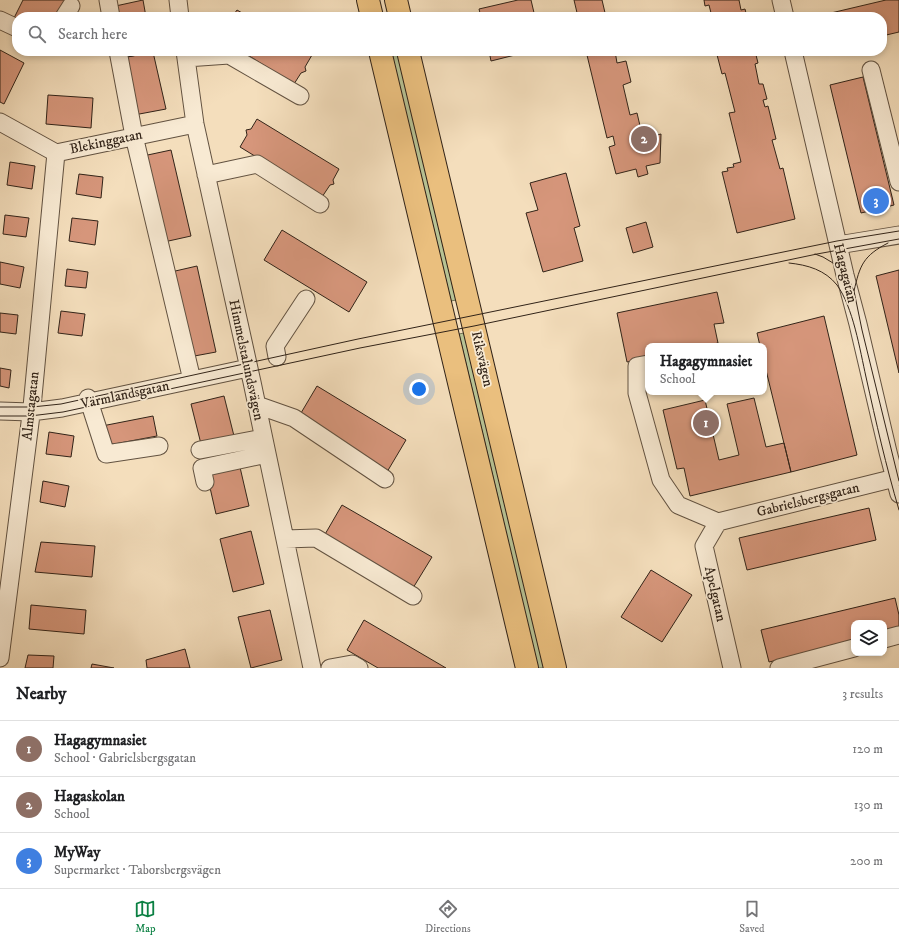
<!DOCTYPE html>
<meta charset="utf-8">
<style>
:root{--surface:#fff;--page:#f6f6f6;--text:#202124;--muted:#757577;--line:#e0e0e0;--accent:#0b8043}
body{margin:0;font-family:"IM FELL DW Pica",serif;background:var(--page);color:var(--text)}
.controls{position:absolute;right:12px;bottom:12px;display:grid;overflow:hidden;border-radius:8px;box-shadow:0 2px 6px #0003}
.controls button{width:36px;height:36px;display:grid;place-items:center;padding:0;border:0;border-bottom:1px solid var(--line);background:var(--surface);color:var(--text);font:20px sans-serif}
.you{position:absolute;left:419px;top:389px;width:14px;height:14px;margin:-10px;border:3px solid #fff;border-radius:50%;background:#1a73e8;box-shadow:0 0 0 6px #1a73e833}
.badge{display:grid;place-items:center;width:26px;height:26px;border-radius:50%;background:var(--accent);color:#fff;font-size:13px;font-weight:700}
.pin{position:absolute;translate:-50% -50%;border:2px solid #fff;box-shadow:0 1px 4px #0006}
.popup{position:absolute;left:645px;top:343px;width:122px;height:52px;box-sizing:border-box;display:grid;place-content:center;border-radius:8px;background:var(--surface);filter:drop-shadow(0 1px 3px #0005);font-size:13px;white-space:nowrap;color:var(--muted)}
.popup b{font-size:15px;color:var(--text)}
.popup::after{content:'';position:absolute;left:50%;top:100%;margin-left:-8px;border:8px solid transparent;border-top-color:var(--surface)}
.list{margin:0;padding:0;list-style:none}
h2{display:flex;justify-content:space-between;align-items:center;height:52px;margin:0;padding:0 16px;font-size:17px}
h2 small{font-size:13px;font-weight:400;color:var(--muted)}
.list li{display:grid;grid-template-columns:26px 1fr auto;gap:12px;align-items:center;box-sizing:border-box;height:56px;padding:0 16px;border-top:1px solid var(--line)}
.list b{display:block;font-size:15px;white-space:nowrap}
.list p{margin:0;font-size:13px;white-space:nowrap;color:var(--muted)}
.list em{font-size:13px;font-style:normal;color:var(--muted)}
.icon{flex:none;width:22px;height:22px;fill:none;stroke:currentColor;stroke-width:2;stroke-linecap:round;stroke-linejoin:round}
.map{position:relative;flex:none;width:899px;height:668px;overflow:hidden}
.search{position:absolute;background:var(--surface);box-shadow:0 2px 6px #0003;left:12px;right:12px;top:12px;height:44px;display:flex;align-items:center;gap:10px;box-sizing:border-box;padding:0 14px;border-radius:16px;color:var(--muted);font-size:15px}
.sheet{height:220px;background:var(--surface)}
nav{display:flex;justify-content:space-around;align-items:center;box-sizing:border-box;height:56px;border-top:1px solid var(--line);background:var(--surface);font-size:11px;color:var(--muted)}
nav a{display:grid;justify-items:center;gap:2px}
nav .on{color:var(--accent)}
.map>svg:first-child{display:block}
</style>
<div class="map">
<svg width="899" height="668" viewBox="0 0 899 668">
<rect width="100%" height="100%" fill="#f4debc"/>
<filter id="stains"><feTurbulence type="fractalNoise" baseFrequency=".005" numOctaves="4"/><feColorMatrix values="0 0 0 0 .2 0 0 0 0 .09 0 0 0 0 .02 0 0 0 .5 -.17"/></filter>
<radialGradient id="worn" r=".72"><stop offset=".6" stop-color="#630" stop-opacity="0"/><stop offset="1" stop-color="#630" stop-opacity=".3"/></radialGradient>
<path fill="#b7c294" stroke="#747256" d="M 391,51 L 397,51 L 456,300 L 451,301 Z
M 464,333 L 544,668 L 536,668 L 533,653 L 499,502 L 459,334 Z"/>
<path fill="#d6967b" stroke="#312318" d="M 23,0 L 65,0 L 56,17 L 17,17 L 17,22 L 13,20 Z
M 143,0 L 146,17 L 113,17 L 111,7 Z
M 518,0 L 531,0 L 535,17 L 481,17 L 479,9 Z
M 574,0 L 602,0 L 606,17 L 578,17 Z
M 704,0 L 739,0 L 741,10 L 745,9 L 747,17 L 712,17 L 709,5 L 705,6 Z
M 886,0 L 899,0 L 899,32 L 882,36 L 882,17 L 814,17 Z
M 237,10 L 249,17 L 232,17 Z
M 0,50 L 24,63 L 4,104 L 0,102 Z
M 121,51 L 153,51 L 153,52 L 122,58 Z
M 241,51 L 305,51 L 312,55 L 305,67 L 306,71 L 301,73 L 294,84 Z
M 489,51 L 531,51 L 491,61 Z
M 586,51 L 615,51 L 617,63 L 626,61 L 631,82 L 623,85 L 630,115 L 637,113 L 641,130 L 634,131 L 636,140 L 661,134 L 660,163 L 646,166 L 648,174 L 638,177 L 636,169 L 616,174 L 609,147 L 615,145 L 613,136 L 607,138 Z
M 716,51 L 755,51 L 758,63 L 755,64 L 759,84 L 763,84 L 767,99 L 763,100 L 765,107 L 768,106 L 776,139 L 772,140 L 780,169 L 783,168 L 795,219 L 737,233 L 722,172 L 728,171 L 727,168 L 734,167 L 733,164 L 741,162 L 729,113 L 735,112 L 725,73 L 722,74 Z
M 153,52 L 166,109 L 134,115 L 122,58 Z
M 863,77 L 894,205 L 861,213 L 830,85 Z
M 48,95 L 93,98 L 91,128 L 46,124 Z
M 257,119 L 339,169 L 333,180 L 334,184 L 330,185 L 322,197 L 240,147 L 247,135 L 246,130 L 251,129 Z
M 171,150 L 191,236 L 164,242 L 143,156 Z
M 10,162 L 35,166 L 32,189 L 7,185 Z
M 566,173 L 580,226 L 574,228 L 583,261 L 543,272 L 526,213 L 538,210 L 530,183 Z
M 79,174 L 103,177 L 101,198 L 76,194 Z
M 5,215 L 29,218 L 26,237 L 3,234 Z
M 72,218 L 98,221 L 95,245 L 69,241 Z
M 646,222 L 653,247 L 633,253 L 626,228 Z
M 282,230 L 367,282 L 349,312 L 264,260 Z
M 0,262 L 24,267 L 20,288 L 0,284 Z
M 197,266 L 216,352 L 189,357 L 171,272 Z
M 67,269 L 88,272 L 86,288 L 65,286 Z
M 899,270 L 899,373 L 876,276 Z
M 717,292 L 724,323 L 714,324 L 718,343 L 705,346 L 648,346 L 648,358 L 627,362 L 617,313 Z
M 61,311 L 85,314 L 82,336 L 58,333 Z
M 0,313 L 18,315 L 16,334 L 0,332 Z
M 824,316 L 857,455 L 791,472 L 764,362 L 764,346 L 760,346 L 757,333 Z
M 0,368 L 11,370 L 9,388 L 0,386 Z
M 317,386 L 406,440 L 387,472 L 298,418 Z
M 224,396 L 234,436 L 201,444 L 191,404 Z
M 754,398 L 766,447 L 784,443 L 791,472 L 690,496 L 684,468 L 677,469 L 663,410 L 705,400 L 719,460 L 739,455 L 727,404 Z
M 153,416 L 157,436 L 109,445 L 102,426 Z
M 49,432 L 74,436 L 71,457 L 46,454 Z
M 239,463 L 249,506 L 216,514 L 206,470 Z
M 43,481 L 69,486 L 65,507 L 40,502 Z
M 342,505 L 432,557 L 413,588 L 324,536 Z
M 869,508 L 876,540 L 747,570 L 739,538 Z
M 251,531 L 264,584 L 233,592 L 220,539 Z
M 41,542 L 95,546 L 92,577 L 35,572 Z
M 651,570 L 692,595 L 662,642 L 621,617 Z
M 895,598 L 899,615 L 899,631 L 884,635 L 884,623 L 854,623 L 854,642 L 769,662 L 761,630 Z
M 31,605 L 86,610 L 84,634 L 29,629 Z
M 270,610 L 282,660 L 251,668 L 238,617 Z
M 364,620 L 446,668 L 378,668 L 347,650 Z
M 185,649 L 190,668 L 147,668 L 146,660 Z
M 28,655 L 54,656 L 53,668 L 25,668 Z
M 92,664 L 114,668 L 91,668 Z"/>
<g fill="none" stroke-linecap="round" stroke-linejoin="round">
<defs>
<path id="minor" d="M 108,0 L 111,17
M 178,0 L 180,17
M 781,0 L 785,17
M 64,17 L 71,6
M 0,20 L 17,28
M 118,51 L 134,136 L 192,380
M 185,51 L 195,124 L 252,382 L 312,668
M 793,51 L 833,223 L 845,275 L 858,324 L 888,452 L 899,494
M 186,58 L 229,55 L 300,96
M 871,70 L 899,182
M 0,122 L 56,153 L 195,124
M 206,175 L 257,164 L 320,204
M 838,245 L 899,235
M 277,357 L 275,346 L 306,299
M 648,364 L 637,366 L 637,393 L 661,480 L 678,505 L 718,522
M 88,398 L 106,454 L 159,446
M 257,405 L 294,418 L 385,479
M 0,411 L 31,412 L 62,408 L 248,368
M 200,450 L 263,438
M 205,482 L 202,468 L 267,454
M 718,522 L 899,477
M 718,522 L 704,546 L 732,668
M 285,539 L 316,538 L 413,596
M 884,639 L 899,635
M 0,658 L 32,407 L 56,153
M 330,668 L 352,664 L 359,668
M 779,668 L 854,648"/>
<path id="highway" d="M 368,0 L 372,17
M 396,0 L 400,17
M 380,51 L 527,668
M 408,51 L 555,668"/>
</defs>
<use href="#minor" stroke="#625241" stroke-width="19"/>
<use href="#highway" stroke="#312318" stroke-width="24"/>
<use href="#minor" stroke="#f8ead3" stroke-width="17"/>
<use href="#highway" stroke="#eabf7e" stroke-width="22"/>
<path stroke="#312318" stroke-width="1" d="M 815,254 L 823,257 L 833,263 L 843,272 L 850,282 L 854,291 L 862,330 L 899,481
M 789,263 C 808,265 825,270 837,285 C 853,307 860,350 866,377 C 876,422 886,466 899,510
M 854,291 C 860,265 863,256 888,243
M 0,407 L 32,407 L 61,404 L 358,339 L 471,316 L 837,241 L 899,231
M 0,416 L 30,416 L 63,412 L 360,348 L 474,326 L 817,254 L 899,239"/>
</g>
<g text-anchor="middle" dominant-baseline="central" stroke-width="3.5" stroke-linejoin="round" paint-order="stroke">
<g font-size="14" fill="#312318" stroke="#f8ead3">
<text transform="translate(106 142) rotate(-12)">Blekinggatan</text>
<text transform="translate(845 273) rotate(76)">Hagagatan</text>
<text transform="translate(482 359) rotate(77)">Riksvägen</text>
<text transform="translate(246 360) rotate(78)">Himmelstalundsvägen</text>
<text transform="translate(125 395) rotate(-12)">Värmlandsgatan</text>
<text transform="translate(31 406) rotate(-84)">Almstagatan</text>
<text transform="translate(808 500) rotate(-14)">Gabrielsbergsgatan</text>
<text transform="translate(715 594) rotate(77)">Apelgatan</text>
</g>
</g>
<rect width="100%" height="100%" filter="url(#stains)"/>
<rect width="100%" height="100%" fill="url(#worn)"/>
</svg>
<div class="controls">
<button><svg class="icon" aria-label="layers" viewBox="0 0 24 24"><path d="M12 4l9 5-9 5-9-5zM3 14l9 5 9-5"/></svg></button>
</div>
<div class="you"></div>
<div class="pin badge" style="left:706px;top:423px;background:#8d6e63">1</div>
<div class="popup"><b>Hagagymnasiet</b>School</div>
<div class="pin badge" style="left:644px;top:139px;background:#8d6e63">2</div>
<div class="pin badge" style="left:876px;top:201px;background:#3f7fe0">3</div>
<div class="search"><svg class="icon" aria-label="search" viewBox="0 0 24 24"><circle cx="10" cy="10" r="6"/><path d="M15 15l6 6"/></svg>Search here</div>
</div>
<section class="sheet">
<h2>Nearby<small>3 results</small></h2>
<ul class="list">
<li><span class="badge" style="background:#8d6e63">1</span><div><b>Hagagymnasiet</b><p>School · Gabrielsbergsgatan</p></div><em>120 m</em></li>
<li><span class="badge" style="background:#8d6e63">2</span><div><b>Hagaskolan</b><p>School</p></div><em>130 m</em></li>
<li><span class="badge" style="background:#3f7fe0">3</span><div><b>MyWay</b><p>Supermarket · Taborsbergsvägen</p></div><em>200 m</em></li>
</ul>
</section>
<nav>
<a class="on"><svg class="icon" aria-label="map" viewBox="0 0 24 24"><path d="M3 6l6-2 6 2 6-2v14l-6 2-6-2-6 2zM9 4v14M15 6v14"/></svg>Map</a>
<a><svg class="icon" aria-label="directions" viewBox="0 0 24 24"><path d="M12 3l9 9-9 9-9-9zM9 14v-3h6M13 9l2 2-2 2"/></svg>Directions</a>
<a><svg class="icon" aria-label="saved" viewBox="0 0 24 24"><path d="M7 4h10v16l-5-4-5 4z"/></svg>Saved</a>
</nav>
